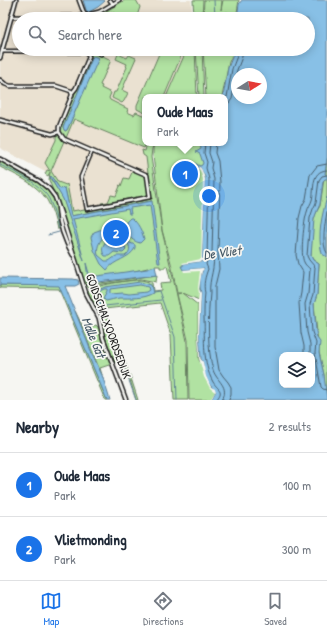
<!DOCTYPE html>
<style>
:root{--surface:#fff;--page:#f6f6f7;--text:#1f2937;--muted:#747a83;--line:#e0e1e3;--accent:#1a73e8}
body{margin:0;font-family:"Patrick Hand",sans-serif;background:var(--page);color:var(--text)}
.controls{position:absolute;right:12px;bottom:12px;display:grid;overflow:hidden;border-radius:8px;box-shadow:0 2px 10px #0003}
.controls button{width:36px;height:36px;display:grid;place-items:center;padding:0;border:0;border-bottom:1px solid var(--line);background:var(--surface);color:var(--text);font:20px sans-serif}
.compass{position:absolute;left:231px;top:68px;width:36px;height:36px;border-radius:50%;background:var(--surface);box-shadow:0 2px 10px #0003;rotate:79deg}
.you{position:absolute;left:209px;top:196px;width:14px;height:14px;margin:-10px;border:3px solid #fff;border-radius:50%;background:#1a73e8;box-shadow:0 0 0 6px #1a73e833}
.badge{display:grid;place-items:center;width:26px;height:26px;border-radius:50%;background:var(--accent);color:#fff;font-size:13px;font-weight:700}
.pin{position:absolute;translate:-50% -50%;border:2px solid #fff;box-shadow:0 1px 4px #0006}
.popup{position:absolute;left:142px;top:94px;width:86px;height:52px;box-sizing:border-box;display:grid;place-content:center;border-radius:8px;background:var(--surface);filter:drop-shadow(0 1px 3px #0005);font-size:13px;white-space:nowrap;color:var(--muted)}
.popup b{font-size:15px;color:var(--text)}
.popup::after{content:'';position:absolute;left:50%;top:100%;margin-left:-8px;border:8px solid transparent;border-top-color:var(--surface)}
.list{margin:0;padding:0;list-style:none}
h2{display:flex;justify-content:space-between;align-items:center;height:52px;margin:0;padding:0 16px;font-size:17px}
h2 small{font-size:13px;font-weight:400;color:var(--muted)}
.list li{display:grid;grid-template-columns:26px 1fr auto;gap:12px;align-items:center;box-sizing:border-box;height:64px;padding:0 16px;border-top:1px solid var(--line)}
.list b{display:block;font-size:15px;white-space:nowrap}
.list p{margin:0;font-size:13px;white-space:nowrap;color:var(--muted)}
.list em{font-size:13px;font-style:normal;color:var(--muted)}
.icon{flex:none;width:22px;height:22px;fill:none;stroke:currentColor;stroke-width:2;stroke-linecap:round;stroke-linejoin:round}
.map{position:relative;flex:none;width:327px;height:400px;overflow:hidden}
.search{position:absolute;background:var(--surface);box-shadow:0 2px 10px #0003;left:12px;right:12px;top:12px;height:44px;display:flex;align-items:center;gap:10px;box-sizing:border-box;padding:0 14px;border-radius:22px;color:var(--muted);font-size:15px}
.sheet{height:180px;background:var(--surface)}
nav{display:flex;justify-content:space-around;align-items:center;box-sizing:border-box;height:56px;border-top:1px solid var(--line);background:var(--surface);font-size:11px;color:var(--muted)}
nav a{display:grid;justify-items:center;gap:2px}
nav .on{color:var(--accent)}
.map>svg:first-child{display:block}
</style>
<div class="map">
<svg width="327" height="400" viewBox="0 0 327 400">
<rect width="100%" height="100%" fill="#f6f6f2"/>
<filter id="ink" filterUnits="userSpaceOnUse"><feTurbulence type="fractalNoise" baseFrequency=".025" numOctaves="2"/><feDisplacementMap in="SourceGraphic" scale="8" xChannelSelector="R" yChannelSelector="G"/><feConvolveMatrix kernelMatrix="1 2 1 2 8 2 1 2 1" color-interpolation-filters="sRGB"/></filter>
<g filter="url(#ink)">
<path fill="#eae1d1" d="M 0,0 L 191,0 L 193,19 L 19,19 L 19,49 L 188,49 L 170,97 L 145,97 L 145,143 L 149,143 L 154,199 L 72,214 L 47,173 L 0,148 Z"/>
<path fill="#b1e2a2" stroke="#667f5f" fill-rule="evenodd" d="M 125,0 L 136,0 L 140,7 L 136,19 L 119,19 L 112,11 L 96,18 L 89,19 L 103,13 Z
M 193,0 L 203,0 L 202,19 L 194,19 Z
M 204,0 L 222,0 L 221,10 L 223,0 L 239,0 L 236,19 L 231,19 L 231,13 L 226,12 L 226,15 L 223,13 L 225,19 L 203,19 Z
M 161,49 L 184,49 L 164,97 L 145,97 L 145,113 L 137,109 L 137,105 Z
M 187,49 L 195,49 L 197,97 L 166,97 Z
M 196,49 L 202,49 L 204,97 L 199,97 Z
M 203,49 L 232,49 L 233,54 L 229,62 L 222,97 L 206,97 Z
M 95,52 L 111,60 L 100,85 L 102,86 L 101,88 L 111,93 L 109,98 L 110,100 L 128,109 L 127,112 L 134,115 L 136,112 L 145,116 L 146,143 L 144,148 L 74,119 L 66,138 L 61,133 L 60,128 L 92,53 ZM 95,56 L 98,58 L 67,130 L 65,131 L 63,128 L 93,57 Z
M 118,54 L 127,58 L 129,55 L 136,58 L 122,90 L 128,93 L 124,101 L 122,103 L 112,98 L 114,92 L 116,92 L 127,67 L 126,66 L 127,64 L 116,59 Z
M 56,135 L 58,135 L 64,141 L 51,171 L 58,182 L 66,185 L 67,184 L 72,211 L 78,210 L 79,211 L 151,198 L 146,157 L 143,155 L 142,150 L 145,151 L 147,143 L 154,143 L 152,149 L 151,157 L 162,231 L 170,264 L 187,341 L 188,400 L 174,400 L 171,335 L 160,303 L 104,309 L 130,375 L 138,400 L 136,400 L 129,377 L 123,364 L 120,364 L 119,361 L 115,363 L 92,302 L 98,310 L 99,309 L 89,298 L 88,291 C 94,285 130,280 140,280 C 144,280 148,282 152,283 L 153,291 L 161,290 L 160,283 L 171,282 L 167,266 L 165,266 L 165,268 L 160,268 L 160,266 L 156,266 L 89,282 L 93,284 L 157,275 L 156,282 L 141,279 L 103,284 L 89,288 L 85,285 L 61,211 L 49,180 L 50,172 L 48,176 L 45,174 L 47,170 L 50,171 L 45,163 L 56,140 ZM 50,178 L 54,180 L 60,189 L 65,188 L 71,216 L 152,201 L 70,219 L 63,198 Z
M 156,143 L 215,143 L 206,176 L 203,257 L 199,300 L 183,293 L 198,305 L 198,335 L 199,360 L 201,363 L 201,358 C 204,369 205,383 216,390 L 212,400 L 189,400 L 188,340 L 177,294 L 181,293 L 177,293 L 171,263 L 162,230 L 153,155 L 153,148 Z
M 327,158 L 327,394 L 325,391 L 324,375 L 319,352 L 314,304 L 317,294 L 319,264 L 313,260 L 311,256 C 312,240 310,219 320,206 Z
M 0,160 C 25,172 54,184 58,214 C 59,219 61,224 60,229 L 57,229 C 55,220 52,208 47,200 C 37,184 16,175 0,167 Z
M 133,170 L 146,176 L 148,193 C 146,197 142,197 138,198 L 137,197 L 102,204 L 101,203 L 108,202 L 111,195 L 116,196 L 120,186 L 119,185 L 121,186 L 124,178 L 129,179 Z
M 0,285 L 59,285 L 107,400 L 105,400 L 59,289 L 0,288 Z
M 75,311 L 84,329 L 96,325 L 101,331 L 112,364 L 100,368 L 102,375 Z"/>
<path fill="#88c0e6" stroke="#5d7e95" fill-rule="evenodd" d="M 83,0 L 104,0 L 105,1 L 98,7 L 87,13 Z
M 242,0 L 327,0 L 327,158 L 325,174 L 327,175 L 327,179 L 325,179 L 323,181 L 320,204 L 317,211 L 314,219 L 311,256 L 313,260 L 319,264 L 317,295 L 314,304 L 316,331 L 317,338 L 320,342 L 319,353 L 324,375 L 327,400 L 211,400 L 216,391 C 210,387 206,379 204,371 C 203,367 204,363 201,359 L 199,335 L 201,293 C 199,286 200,274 204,268 L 183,270 L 181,266 L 183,266 L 183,264 L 203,261 L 204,260 L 202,258 L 205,177 L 200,167 L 189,171 L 182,170 L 182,166 L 192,162 L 200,166 L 202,165 L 203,163 L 200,154 L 196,152 L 201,149 L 200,143 L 225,143 L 225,97 L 223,97 L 228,68 L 233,55 L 233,49 L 308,49 L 308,19 L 237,19 L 239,4 ZM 237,74 L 261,74 L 261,98 L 237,98 ZM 282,355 L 312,355 L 312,385 L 282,385 Z
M 93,56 L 99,58 L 67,130 L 65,131 L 63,128 Z
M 51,176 L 60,189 L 65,188 L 71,216 L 152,201 L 160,263 L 158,263 L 150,205 L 130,208 L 131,214 L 129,214 L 128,209 L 73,219 L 84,261 L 63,199 L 50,177 Z
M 327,197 L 327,257 L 322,254 C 317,235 322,215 327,197 Z
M 130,218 L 132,218 C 138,223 142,231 144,239 L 140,243 C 131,241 124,233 126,222 Z
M 110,220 L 120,228 L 128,242 L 135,245 L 135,248 C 130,259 113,260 107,270 L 101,264 L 94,250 L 91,237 L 94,232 L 105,228 ZM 115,232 C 122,237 137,247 125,256 L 116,256 L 109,261 L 105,261 L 98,255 C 95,245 104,232 115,232 Z
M 107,241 C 114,244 119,240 125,246 L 126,250 L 123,253 L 114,252 L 109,256 L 105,256 C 101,252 102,244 107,241 Z
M 86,263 L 90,277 L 147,269 L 155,266 L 157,275 L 90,283 L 87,282 L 87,279 L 88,278 Z
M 0,278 L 73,279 L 78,280 L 79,284 L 75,286 L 65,286 L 93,356 L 102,375 L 110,400 L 107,400 L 59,286 L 0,285 Z
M 140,282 L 151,285 L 153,293 C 143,299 130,298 119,298 C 115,299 110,300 106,301 L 103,298 L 107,291 L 107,289 L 104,289 L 98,292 L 101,305 L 99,306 L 94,292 L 105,287 ZM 140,285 L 148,287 L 149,290 L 146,292 L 129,294 L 123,293 L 111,294 L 110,293 L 110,289 Z"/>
<path fill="#f6f6f2" d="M 200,167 L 202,170 L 205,179 L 202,258 L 204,260 L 203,261 L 183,264 L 182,263 L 201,259 L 203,179 L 200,170 L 196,168 Z
M 203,268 L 204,269 L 202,271 L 199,289 L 201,293 L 199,335 L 200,358 L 203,362 L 206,376 L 211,387 L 215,389 L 216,391 L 211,400 L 210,400 L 215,392 L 210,388 L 204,377 L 199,358 L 198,335 L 198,300 L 199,293 L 198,288 L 200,271 L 184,272 L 183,270 Z"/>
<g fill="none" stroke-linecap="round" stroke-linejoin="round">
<path stroke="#475e6d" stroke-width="1" d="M 225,100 L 227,97 L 232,69 L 237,56 L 237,49
M 225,106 L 229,103 L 232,99 L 237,70 L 242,57 L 242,49
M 205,143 L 204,153 L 207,162 L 206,168 L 209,179 L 207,255 L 208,259 L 206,264 L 208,269 C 205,277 203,284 205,293 C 204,301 204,310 204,318 C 205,340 202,362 213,382 C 218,390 225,390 216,400
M 210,143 L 209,153 L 212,162 L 211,168 L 214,179 L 212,253 C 217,266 208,279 210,293 C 208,315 207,349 213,370 C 217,382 230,386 222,400
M 216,143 L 215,153 L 218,161 L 220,182 L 218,252 L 219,269 L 215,286 L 215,347 L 219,370 L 223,376 L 228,382 L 231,387 L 231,394 L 229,400
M 327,175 L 322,176 L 319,180 L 316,203 L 313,209 L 310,218 L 307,256 L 309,260 L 315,267 L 313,295 L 310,304 L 312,332 L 316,343 L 315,353 L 321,387 L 323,389 L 327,390
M 327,212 C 325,223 321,245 327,253
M 304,355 L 304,346 L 301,333 L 299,303 L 301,293 L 303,272 L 298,264 L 296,255 L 299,218 L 302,206 L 306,199 L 310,175 L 317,166 L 327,164
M 310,355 L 310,344 L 307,332 L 305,304 L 308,294 L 310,269 C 308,267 305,265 304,262 C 300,255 304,220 307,212 C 308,207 311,204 312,200 C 315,189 310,171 327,170"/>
<path stroke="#5d7e95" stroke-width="1" d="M 214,0 L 215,17
M 0,165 C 15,172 44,185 50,201 C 54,209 56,219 58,228
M 48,235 L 59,232
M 153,292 L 159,291 L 175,337 L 177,400
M 105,306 L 161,300
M 109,329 L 127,375 L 136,400"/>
<defs>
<path id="minor" d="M 79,0 L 85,16
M 110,0 L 113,4
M 11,17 L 83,16 L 99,12 L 119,0
M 2,51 L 87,52 L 89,57 L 76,88 L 72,93
M 89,53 L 94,51 L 101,54
M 0,58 L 16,0
M 0,80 L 5,84 L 10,86 L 56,86 L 71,91 L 72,95 L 59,127 L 59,132
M 0,120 L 52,134 L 59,132
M 59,132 L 64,139 L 147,175 L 150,197 L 87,209 L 81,177 L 92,151
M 0,159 L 39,181 L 49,189 L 55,197 L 61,214 L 86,293 L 99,318 L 103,338 L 126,400
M 58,207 C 59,225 64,240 73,255"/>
</defs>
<use href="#minor" stroke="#1c1c1c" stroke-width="5.5"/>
<use href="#minor" stroke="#f6f6f2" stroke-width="2.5"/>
</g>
</g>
<g text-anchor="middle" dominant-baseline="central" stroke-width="3.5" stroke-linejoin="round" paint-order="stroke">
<g font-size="12" fill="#1c1c1c" stroke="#f6f6f2">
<text transform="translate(109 326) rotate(70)">GOIDSCHALXOORDSEDIJK</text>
</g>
<g font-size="13" font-style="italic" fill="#425563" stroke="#f6f6f2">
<text transform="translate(222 252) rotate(-8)">De Vliet</text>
<text transform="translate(94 337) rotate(68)">Malle Gat</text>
</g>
</g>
</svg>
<div class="controls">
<button><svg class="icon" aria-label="layers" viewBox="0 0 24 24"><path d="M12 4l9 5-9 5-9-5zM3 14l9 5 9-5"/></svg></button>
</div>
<svg class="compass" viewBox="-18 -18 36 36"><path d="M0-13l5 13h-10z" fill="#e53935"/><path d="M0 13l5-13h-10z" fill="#747a83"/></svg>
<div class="you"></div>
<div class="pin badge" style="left:185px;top:174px">1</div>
<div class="popup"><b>Oude Maas</b>Park</div>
<div class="pin badge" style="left:116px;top:233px">2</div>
<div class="search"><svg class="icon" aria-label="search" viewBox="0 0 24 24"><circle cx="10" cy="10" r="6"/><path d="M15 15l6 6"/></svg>Search here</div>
</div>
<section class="sheet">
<h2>Nearby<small>2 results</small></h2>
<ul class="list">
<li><span class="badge">1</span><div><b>Oude Maas</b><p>Park</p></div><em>100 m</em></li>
<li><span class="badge">2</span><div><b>Vlietmonding</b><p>Park</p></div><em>300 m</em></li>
</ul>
</section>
<nav>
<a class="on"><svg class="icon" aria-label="map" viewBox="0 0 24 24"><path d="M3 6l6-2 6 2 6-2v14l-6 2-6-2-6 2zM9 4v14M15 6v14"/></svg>Map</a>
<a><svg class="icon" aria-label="directions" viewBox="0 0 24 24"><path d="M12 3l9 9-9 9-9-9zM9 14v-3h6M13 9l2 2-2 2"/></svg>Directions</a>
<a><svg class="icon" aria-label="saved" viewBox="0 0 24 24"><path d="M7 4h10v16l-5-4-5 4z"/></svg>Saved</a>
</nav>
